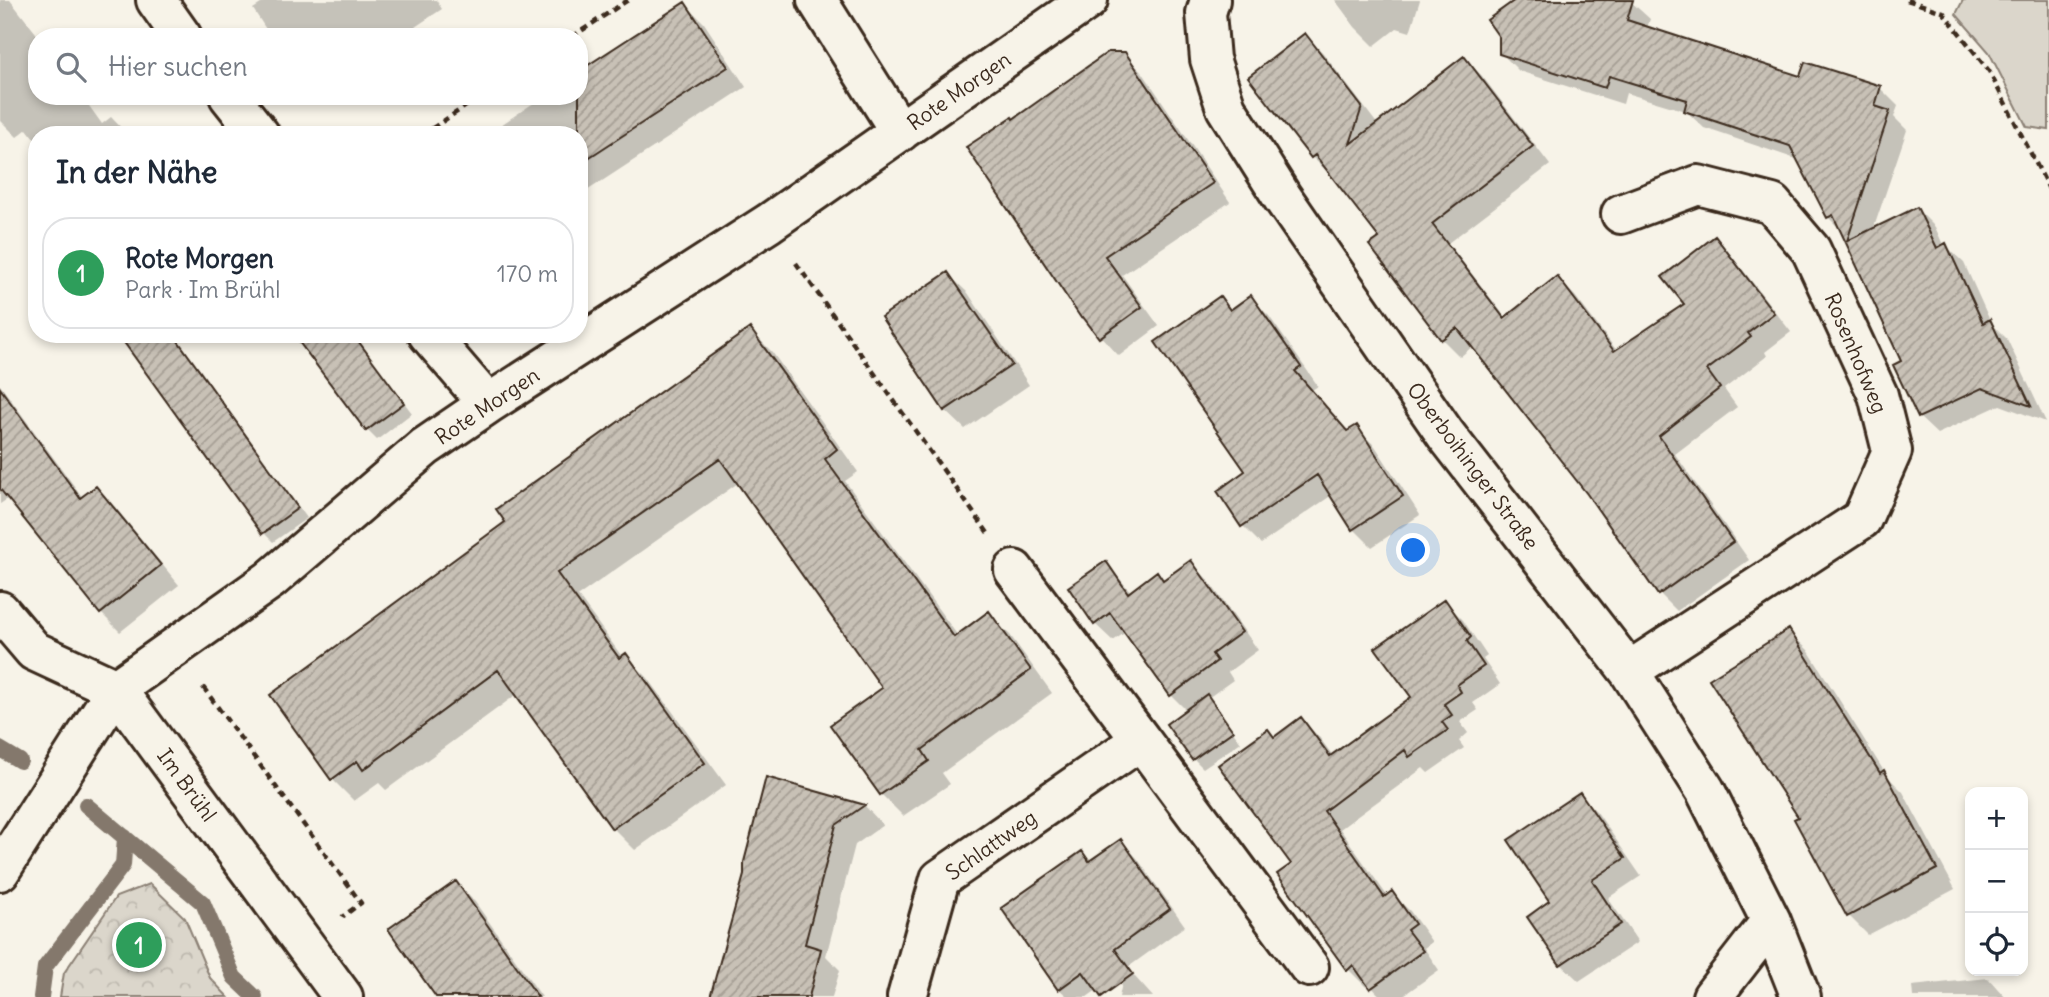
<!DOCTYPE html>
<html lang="de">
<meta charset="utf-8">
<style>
:root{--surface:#fff;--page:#f2f2f3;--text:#1f2937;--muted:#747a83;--line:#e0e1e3;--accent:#c8321e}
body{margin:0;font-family:Delius,sans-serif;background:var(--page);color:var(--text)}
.controls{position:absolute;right:21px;bottom:21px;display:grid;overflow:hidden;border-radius:14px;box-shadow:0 4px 10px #0003}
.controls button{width:63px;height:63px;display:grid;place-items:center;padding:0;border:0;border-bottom:2px solid var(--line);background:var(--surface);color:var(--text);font:35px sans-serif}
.you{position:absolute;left:1414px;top:551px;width:24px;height:24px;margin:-18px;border:5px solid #fff;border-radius:50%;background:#1a73e8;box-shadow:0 0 0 10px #1a73e833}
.badge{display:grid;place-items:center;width:46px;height:46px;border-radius:50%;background:var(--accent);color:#fff;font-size:23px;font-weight:700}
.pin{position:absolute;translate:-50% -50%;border:4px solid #fff;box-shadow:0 2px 7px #0006}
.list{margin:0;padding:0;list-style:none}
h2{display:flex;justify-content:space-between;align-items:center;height:91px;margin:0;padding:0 28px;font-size:30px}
h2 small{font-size:23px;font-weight:400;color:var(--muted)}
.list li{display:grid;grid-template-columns:46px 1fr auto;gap:21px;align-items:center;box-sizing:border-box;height:112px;margin:0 14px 14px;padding:0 14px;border:2px solid var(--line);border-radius:28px}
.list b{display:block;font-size:26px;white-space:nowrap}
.list p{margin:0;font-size:23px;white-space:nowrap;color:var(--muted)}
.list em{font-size:23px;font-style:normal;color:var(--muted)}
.icon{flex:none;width:38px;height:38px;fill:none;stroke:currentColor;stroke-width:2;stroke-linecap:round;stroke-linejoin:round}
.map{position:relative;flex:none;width:2049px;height:997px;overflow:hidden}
.search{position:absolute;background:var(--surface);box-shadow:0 4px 10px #0003;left:28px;top:28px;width:560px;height:77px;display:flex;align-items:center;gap:18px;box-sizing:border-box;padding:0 24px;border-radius:28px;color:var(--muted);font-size:26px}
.panel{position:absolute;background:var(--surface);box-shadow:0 4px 10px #0003;left:28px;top:126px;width:560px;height:217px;border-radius:28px}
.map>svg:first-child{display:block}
</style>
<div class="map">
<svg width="2049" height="997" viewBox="0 0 2049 997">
<defs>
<pattern id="park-crowns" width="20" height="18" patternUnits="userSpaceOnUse" patternTransform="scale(1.75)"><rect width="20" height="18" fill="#dbd6cb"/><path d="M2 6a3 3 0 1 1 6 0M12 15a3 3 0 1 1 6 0" fill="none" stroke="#bdb8ae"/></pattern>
<pattern id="building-hatch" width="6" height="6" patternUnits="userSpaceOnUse" patternTransform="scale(1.75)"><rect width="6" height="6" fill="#c8c1b6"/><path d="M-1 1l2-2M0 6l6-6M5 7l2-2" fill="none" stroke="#a49d93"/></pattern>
</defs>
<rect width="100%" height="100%" fill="#f7f3e8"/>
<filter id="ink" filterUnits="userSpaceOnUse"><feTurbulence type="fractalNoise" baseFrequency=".0143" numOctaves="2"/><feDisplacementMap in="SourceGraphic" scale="14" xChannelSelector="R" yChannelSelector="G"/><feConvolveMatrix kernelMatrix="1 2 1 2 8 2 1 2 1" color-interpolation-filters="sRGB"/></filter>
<g filter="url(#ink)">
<path fill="#dbd6cb" stroke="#8b8074" stroke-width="2" d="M 1963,0 L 2049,0 L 2049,130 L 2027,127 L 1989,52 L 1956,14 Z"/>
<path fill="url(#park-crowns)" stroke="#8b8074" stroke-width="2" d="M 150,884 L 185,918 L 210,978 L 228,997 L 60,997 L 64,973 L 116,897 Z"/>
<path fill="#0003" d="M 0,0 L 10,0 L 39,37 L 37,37 L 37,96 L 82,96 L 102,124 L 111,117 L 128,135 L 37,135 L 37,142 L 27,129 L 17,137 L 0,120 Z
M 267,0 L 436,0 L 442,9 L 400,37 L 271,37 L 253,9 Z
M 1335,0 L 1420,0 L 1410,32 L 1397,28 L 1374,46 L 1355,27 Z
M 1518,0 L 1629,0 L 1650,19 L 1647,28 L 1802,78 L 1880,88 L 1898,106 L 1894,117 L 1907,130 L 1873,230 L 1917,209 L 1935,227 L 1944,247 L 1946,246 L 1964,263 L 1991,323 L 2007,339 L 2046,422 L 2000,405 L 1937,434 L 1919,417 L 1903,362 L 1843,232 L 1828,217 L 1799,160 L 1704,128 L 1686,111 L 1626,93 L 1623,104 L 1519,71 L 1501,53 Z
M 685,4 L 704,23 L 746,87 L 579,196 L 579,135 L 486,135 L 544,96 L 579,96 Z
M 1305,35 L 1323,53 L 1378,125 L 1464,58 L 1482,76 L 1550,165 L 1448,243 L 1506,318 L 1557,278 L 1575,296 L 1617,351 L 1686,304 L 1715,238 L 1732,256 L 1791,332 L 1765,352 L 1767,356 L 1724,389 L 1737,407 L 1675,454 L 1749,560 L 1677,611 L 1659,593 L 1588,493 L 1473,346 L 1460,357 L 1442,339 L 1381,238 L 1331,173 L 1330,174 L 1312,157 Z
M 1124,54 L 1143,73 L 1230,202 L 1122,275 L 1159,326 L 1119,356 L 1083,317 Z
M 948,274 L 968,293 L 1029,385 L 965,429 L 945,410 Z
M 1250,298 L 1269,316 L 1318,386 L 1312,390 L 1349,433 L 1356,428 L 1375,446 L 1420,515 L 1372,547 L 1353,528 L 1332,495 L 1261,544 L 1243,526 L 1219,491 L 1247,472 L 1220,299 L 1232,310 Z
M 750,330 L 772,352 L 858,472 L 845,481 L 958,636 L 988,614 L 1010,635 L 1052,693 L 942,773 L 950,784 L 903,816 L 881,794 L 884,688 L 738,483 L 578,596 L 623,658 L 626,656 L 648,678 L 726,785 L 635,850 L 613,828 L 517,694 L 386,790 L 379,783 L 354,801 L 332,779 L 272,696 L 507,523 Z
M 173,334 L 307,518 L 273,542 L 263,532 Z
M 352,334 L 412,413 L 377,440 L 367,430 Z
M 0,385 L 83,498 L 96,488 L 115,507 L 179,585 L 120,632 L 101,613 L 9,498 L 0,504 Z
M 1191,562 L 1208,580 L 1258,650 L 1228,672 L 1233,680 L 1208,698 L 1241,742 L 1203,768 L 1194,759 L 1187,711 L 1171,695 L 1126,632 L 1113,641 L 1095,624 L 1106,563 L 1131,592 L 1157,574 L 1164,581 Z
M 1445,602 L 1463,620 L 1487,656 L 1483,659 L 1500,684 L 1473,703 L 1478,710 L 1460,722 L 1468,733 L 1459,741 L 1464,748 L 1428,773 L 1423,768 L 1340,829 L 1388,897 L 1392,894 L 1410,911 L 1432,942 L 1424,948 L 1439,970 L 1401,997 L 1381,997 L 1369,984 L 1366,987 L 1348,969 L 1293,865 L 1275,738 L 1301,719 L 1319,737 L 1333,756 L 1413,698 Z
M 1788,631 L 1808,650 L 1887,776 L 1903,792 L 1955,889 L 1868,935 L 1849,916 L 1800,818 Z
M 768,780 L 865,806 L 883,825 L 855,845 L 826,956 L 840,970 L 832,997 L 711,997 L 746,875 Z
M 1579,795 L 1597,812 L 1641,876 L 1608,898 L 1638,942 L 1579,981 L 1561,964 L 1552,902 Z
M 1121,841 L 1137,858 L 1185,926 L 1127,968 L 1153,997 L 1119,997 L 1125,970 L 1087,997 L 1068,997 L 1059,989 L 1082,853 L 1091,862 Z
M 456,883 L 475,902 L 542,997 L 438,997 Z
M 1988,978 L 2005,997 L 1913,997 L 1912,986 Z"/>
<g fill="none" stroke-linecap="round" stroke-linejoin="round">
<path stroke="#84786c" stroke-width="16" d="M 0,749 L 20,761
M 86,805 L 203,903 L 234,977 L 255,997
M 41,997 L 45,967 L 123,865 L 125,837"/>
</g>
<path fill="url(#building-hatch)" stroke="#3b2a1e" stroke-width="2" d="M 1515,0 L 1633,0 L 1627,20 L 1800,76 L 1805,62 L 1881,86 L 1875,106 L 1890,111 L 1847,241 L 1917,207 L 1937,248 L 1946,243 L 1983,323 L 1990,319 L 2031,406 L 1982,388 L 1918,418 L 1893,365 L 1901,361 L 1833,215 L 1827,218 L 1790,146 L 1684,111 L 1687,100 L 1609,76 L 1605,88 L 1499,54 L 1499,37 L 1487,20 Z
M 685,2 L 728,67 L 579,164 L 579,71 Z
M 1305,33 L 1362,107 L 1350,144 L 1464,56 L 1533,146 L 1432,224 L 1504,318 L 1557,276 L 1614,351 L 1684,304 L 1662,277 L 1715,236 L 1774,313 L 1748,333 L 1751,337 L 1707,370 L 1720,388 L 1659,436 L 1733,542 L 1658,595 L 1587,494 L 1457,328 L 1441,340 L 1369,245 L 1379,238 L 1315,155 L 1311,158 L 1248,77 Z
M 1108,52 L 1125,52 L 1213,183 L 1105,256 L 1142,307 L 1099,338 L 1083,317 L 1081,318 L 966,147 L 1012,117 L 1013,119 Z
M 948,272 L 1012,365 L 944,411 L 881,317 Z
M 1251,295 L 1301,367 L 1295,371 L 1347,431 L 1357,425 L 1403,496 L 1352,530 L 1317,475 L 1241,527 L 1217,491 L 1245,471 L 1155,342 L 1220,296 L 1230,310 Z
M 750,328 L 837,449 L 825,459 L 954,637 L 989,611 L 1031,670 L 922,750 L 929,761 L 880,795 L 830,725 L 882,688 L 720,459 L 557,573 L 619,658 L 626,653 L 705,763 L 612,829 L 498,670 L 363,770 L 357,761 L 331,780 L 270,695 L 505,522 L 496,509 Z
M 118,334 L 173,334 L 298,508 L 262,534 Z
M 293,334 L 353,334 L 404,403 L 366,431 Z
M 0,388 L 80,498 L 96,486 L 161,565 L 100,614 L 0,489 Z
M 1191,560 L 1242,632 L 1212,654 L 1217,661 L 1170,696 L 1110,613 L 1094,625 L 1068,587 L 1106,561 L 1128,593 L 1157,571 L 1163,580 Z
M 1445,599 L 1471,637 L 1467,641 L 1484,666 L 1457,685 L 1461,692 L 1444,704 L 1452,715 L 1442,722 L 1448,730 L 1409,757 L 1405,750 L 1324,811 L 1384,897 L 1392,891 L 1415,924 L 1407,930 L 1423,951 L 1370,989 L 1353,965 L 1347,971 L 1277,874 L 1291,864 L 1218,765 L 1268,729 L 1274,737 L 1301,717 L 1330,756 L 1411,697 L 1375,648 Z
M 1789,629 L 1880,773 L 1884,770 L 1937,869 L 1847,917 L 1794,819 L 1798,817 L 1709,679 Z
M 1207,694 L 1233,731 L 1192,760 L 1166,724 Z
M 766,777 L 865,805 L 836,825 L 805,944 L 821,949 L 809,997 L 710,997 L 744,875 L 744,862 Z
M 1580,792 L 1625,858 L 1592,880 L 1621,924 L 1560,965 L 1527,917 L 1549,901 L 1508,840 Z
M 1121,839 L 1170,909 L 1115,949 L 1133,974 L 1101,997 L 1083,972 L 1058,990 L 1001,908 L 1082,851 L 1089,861 Z
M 456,881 L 503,947 L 538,997 L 436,997 L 388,929 Z"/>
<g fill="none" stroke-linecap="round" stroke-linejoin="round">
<defs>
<path id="street" d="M 156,0 L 182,37
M 817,0 L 900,132
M 1210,0 L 1206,13 L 1210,59 L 1226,108 L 1282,197 L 1446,435 L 1629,671 L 1705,790 L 1771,921 L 1801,997
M 229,96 L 260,135
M 1621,214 L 1698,185 L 1772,204 L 1811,250 L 1878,395 L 1892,451 L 1862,519 L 1629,671
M 428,334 L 488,404
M 1014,570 L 1141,740
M 0,611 L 34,651 L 116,689 L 343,997
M 0,871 L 116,689 L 270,580 L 425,447 L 488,404 L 769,223 L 1088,0
M 907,997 L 940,879 L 1141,740 L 1309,967
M 1712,997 L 1771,921"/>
</defs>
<use href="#street" stroke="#3b2a1e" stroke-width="44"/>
<path stroke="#3b2a1e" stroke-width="4.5" stroke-dasharray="7 5" stroke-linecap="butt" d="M 1907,0 L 1943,12 L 1989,71 L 2049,189
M 572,37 L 628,0
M 422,135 L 481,96
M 796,263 L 988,533
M 203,687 L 361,903 L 342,917"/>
<use href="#street" stroke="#f7f3e8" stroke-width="38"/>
</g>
</g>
<g text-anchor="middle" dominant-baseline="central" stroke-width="6" stroke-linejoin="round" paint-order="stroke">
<g font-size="21" fill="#3b2a1e" stroke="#f7f3e8">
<text transform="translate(959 91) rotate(-35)">Rote Morgen</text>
<text transform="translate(1856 353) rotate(67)">Rosenhofweg</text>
<text transform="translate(487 406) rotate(-34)">Rote Morgen</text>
<text transform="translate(1473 466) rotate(53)">Oberboihinger Straße</text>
<text transform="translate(187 785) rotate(54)">Im Brühl</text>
<text transform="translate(991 845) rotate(-35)">Schlattweg</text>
</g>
</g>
</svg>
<div class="controls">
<button>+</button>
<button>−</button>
<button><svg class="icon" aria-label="locate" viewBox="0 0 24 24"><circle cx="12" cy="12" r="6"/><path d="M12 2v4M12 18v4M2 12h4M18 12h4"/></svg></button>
</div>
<div class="you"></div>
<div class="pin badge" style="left:139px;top:945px;background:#2e9e5b">1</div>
<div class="search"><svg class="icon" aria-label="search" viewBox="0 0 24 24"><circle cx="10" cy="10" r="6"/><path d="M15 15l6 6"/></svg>Hier suchen</div>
<section class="panel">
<h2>In der Nähe<small></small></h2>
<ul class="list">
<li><span class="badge" style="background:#2e9e5b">1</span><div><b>Rote Morgen</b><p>Park · Im Brühl</p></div><em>170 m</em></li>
</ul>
</section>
</div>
